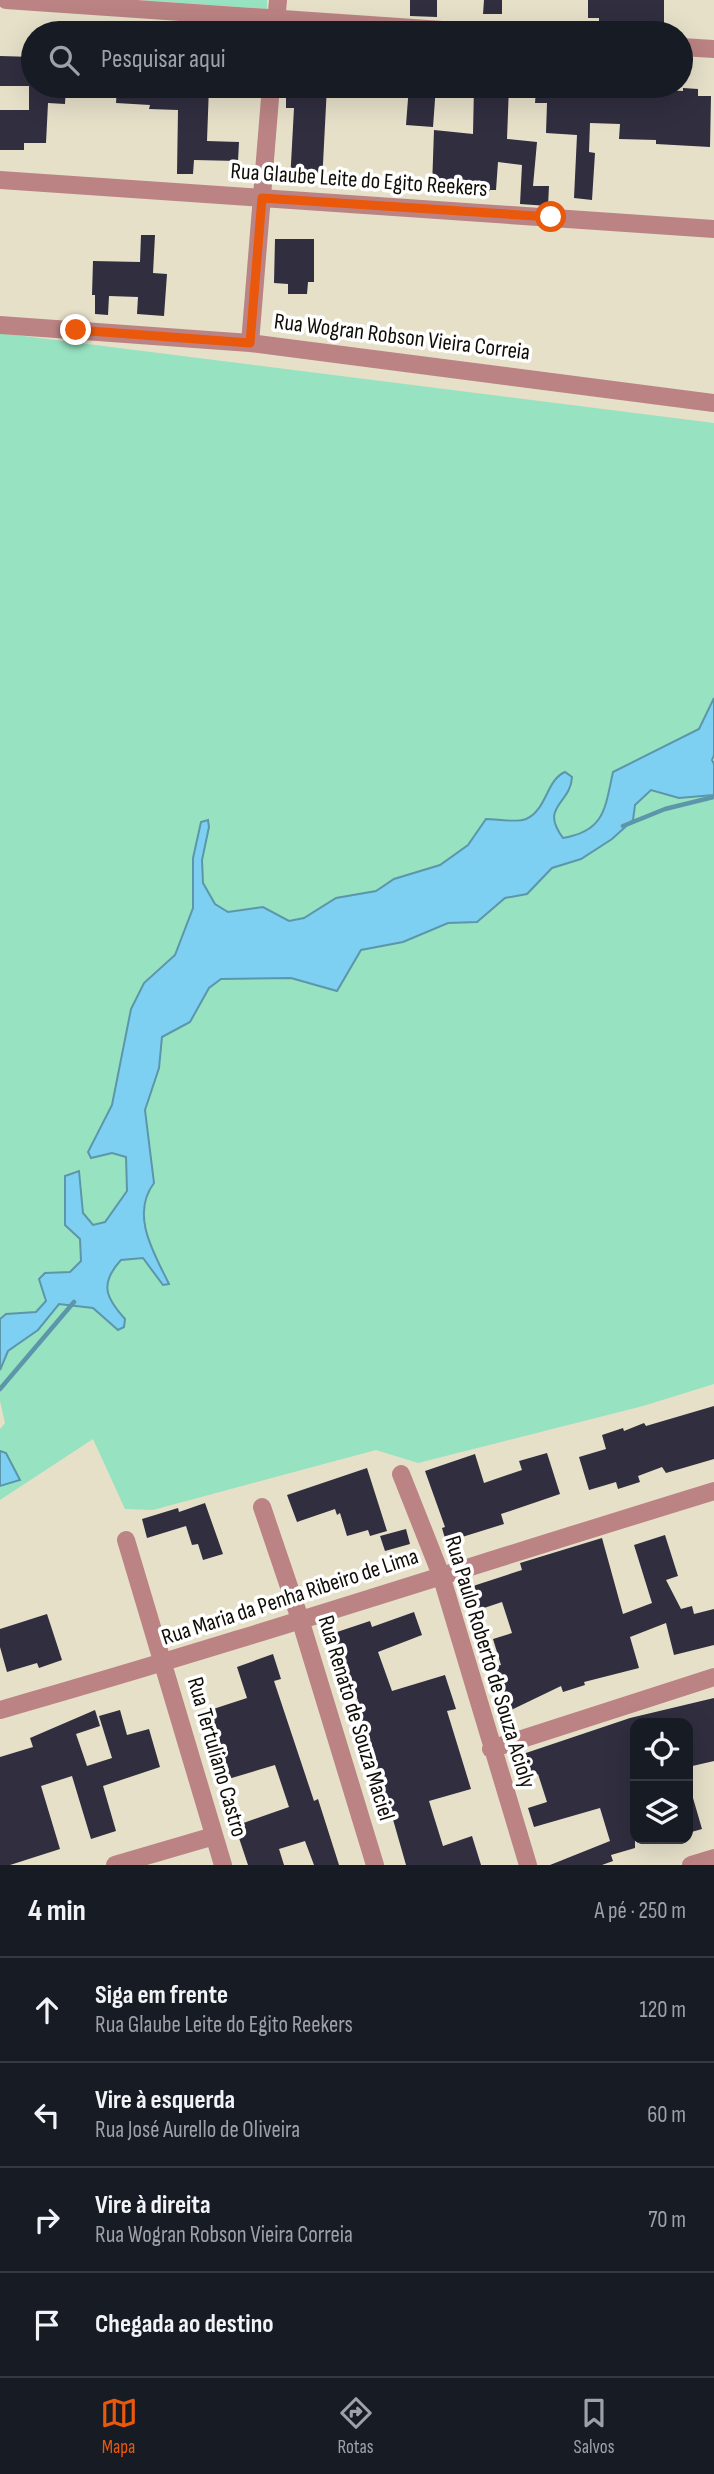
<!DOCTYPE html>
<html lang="pt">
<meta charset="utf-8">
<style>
:root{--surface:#171b24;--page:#242831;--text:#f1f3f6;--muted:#9ea1a6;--line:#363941;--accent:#ea580c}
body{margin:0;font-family:"Sofia Sans Condensed",sans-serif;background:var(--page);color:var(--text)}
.controls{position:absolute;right:21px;bottom:21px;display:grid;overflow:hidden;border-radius:14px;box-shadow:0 7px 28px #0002}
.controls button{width:63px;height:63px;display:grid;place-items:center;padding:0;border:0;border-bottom:2px solid var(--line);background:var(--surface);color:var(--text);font:35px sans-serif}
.stop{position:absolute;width:21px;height:21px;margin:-16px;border:5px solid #ea580c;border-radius:50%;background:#fff}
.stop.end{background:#ea580c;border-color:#fff;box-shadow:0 2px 7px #0008}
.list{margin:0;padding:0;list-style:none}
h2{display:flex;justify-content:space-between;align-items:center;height:91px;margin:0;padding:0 28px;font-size:30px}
h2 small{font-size:23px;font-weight:400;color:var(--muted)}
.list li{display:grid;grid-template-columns:46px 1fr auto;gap:21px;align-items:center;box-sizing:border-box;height:105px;padding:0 28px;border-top:2px solid var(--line)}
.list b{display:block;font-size:26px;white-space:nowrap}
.list p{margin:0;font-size:23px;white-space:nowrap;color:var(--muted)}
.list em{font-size:23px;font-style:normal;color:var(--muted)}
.icon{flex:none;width:38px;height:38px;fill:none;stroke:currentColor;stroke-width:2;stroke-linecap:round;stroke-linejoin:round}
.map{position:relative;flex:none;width:714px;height:1865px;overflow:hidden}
.search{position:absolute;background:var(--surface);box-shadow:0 7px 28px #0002;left:21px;right:21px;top:21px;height:77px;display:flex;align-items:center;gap:18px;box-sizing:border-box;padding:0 24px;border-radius:38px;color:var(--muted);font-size:26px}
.sheet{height:511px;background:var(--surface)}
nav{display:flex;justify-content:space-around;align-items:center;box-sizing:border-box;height:98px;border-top:2px solid var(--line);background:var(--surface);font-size:19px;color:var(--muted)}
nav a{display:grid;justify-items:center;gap:4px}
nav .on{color:var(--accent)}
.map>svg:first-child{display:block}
</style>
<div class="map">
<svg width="714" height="1865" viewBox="0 0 714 1865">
<rect width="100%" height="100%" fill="#e6e0c9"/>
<path fill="#97e2c0" d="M 141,0 L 267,0 L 267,9 Z
M 0,333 L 714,423 L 714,698 L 699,729 L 613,772 C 605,808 605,831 563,838 C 546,814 557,806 571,784 L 558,775 L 539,809 L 525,819 L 486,819 L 468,845 L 440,865 L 394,879 L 376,891 L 336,898 L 304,918 L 289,921 L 263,907 L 228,912 L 215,904 L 203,883 L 202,860 L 209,827 L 193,858 L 193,908 L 175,955 L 144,983 L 131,1009 L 112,1105 L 88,1151 L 92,1158 L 112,1153 L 126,1157 L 127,1191 L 105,1222 L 93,1225 L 83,1213 L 79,1172 L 81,1261 L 70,1272 L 45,1273 L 46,1301 L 36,1312 L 6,1314 L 0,1319 Z
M 651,790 L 679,798 L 714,795 L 714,1384 L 643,1406 L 418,1463 L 376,1450 L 153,1510 L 125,1509 L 93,1439 L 0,1500 L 0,1486 L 19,1480 L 6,1453 L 0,1451 L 0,1429 L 5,1423 L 0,1401 L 0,1370 L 8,1351 L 38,1330 L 59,1304 L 93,1307 L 118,1330 L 125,1319 C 106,1297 99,1284 121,1260 L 143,1258 L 163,1285 L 169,1284 C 153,1253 131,1215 154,1182 L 145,1110 L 159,1068 L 162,1037 L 189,1022 L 209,988 L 221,979 L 291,978 L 337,991 L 361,950 L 403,942 L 448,923 L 477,922 L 505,898 L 527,894 L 552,868 L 581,859 L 612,839 L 633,820 L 634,805 Z"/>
<path fill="#7dd0f1" stroke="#5c96aa" stroke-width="2" d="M 714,698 L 714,755 L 712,760 L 714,764 L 714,795 L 679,798 L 651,790 L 635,805 L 633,820 L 612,839 L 581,859 L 552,868 L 527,894 L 505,898 L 477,922 L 448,923 L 403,942 L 361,950 L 337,991 L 291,978 L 221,979 L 209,988 L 190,1022 L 162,1037 L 159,1068 L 145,1110 L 154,1183 C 130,1215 154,1253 169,1284 L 163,1285 L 143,1258 L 121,1260 C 99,1284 106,1298 125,1319 L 124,1327 L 118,1330 L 93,1308 L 59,1304 L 38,1330 L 8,1351 L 0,1370 L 0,1319 L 6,1314 L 36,1312 L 46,1301 L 39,1279 L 45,1273 L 70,1272 L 81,1261 L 80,1239 L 65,1225 L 65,1176 L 79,1171 L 83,1213 L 93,1225 L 105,1222 L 127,1191 L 126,1157 L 112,1153 L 91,1158 L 88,1152 L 112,1105 L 131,1009 L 144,983 L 175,955 L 193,908 L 193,858 L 201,822 L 208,820 L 209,827 L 202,860 L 203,883 L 215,904 L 228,912 L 263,907 L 289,921 L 304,918 L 336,898 L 376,891 L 394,879 L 440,865 L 468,845 L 486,819 C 497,819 516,823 526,819 C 547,810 546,780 565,772 L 572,777 C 571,804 539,806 563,838 C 605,831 605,808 613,772 L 699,729 Z
M 0,1451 L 6,1453 L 20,1480 L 0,1486 Z"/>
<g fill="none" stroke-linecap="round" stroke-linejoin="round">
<path stroke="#5c96aa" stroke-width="4.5" d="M 623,826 L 665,809 L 714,797
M 0,1389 L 74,1302"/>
</g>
<path fill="#302e3f" d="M 410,0 L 437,0 L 437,17 L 410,16 Z
M 484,0 L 502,0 L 502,14 L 483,14 Z
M 588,0 L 664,0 L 664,27 L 599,25 L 599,18 L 588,18 Z
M 0,56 L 33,57 L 33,86 L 66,86 L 65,104 L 48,103 L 46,143 L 24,143 L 24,150 L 0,150 L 0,110 L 29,110 L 29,86 L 0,86 Z
M 117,86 L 209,86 L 207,141 L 239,142 L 238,161 L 194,160 L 193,174 L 177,174 L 178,110 L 149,109 L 150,105 L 116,103 Z
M 286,86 L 327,86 L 322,183 L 290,182 L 294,108 L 286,108 Z
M 409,86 L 436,86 L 433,127 L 406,125 Z
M 474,86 L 509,86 L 507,139 L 537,142 L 533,186 L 549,186 L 548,206 L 520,204 L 522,165 L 498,162 L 496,190 L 490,190 L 489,196 L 465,195 L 465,189 L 432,187 L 434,130 L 473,134 Z
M 620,86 L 646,86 L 646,89 L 683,91 L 683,88 L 698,89 L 698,96 L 711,96 L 710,147 L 656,144 L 656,140 L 619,139 L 620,124 L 590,123 L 589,152 L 595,153 L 592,200 L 574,198 L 577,135 L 546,133 L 547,103 L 535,103 L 536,90 L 574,89 L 574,97 L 620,98 Z
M 141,235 L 155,235 L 153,273 L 167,274 L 164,316 L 137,314 L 138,297 L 109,296 L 108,315 L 95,314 L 95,295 L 92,295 L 93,261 L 140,262 Z
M 275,239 L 314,239 L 314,282 L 308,282 L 307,294 L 288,294 L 288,284 L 274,283 Z
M 714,1406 L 714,1459 L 666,1473 L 662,1467 L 638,1476 L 640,1482 L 618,1489 L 616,1482 L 589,1490 L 579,1457 L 606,1449 L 602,1435 L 623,1428 L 624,1431 L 644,1423 L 646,1426 Z
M 547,1453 L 560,1494 L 501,1514 L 504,1524 L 446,1542 L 442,1528 L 445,1527 L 425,1471 L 475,1454 L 484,1483 L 522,1470 L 519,1461 Z
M 367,1468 L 387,1531 L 370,1536 L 368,1530 L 347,1536 L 340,1513 L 337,1515 L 335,1509 L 297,1522 L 287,1495 Z
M 205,1503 L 223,1554 L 203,1560 L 198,1544 L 192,1545 L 186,1526 L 147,1538 L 142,1519 L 178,1508 L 179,1512 Z
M 406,1529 L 410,1544 L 385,1551 L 380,1536 Z
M 665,1535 L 678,1576 L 666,1580 L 681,1609 L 692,1606 L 694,1614 L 714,1609 L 714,1645 L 674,1655 L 666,1623 L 630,1637 L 639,1668 L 584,1682 L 585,1685 L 563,1692 L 561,1686 L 507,1712 L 492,1667 L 501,1665 L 493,1639 L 512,1633 L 502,1602 L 475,1611 L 467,1588 L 522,1570 L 520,1563 L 602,1538 L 623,1614 L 652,1603 L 634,1545 Z
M 414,1612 L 422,1635 L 378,1652 L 392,1691 L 445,1675 L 456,1709 L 447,1711 L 471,1789 L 429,1801 L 443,1846 L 472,1836 L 481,1865 L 406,1865 L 388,1802 L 376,1805 L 351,1714 L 362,1712 L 345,1664 L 341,1665 L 331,1634 L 370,1621 L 372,1627 Z
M 47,1614 L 62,1660 L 39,1668 L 37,1663 L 7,1672 L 0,1647 L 0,1629 Z
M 273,1654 L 281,1679 L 274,1681 L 314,1801 L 318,1799 L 339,1865 L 314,1865 L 305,1841 L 279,1849 L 284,1865 L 248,1865 L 235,1826 L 289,1807 L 275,1765 L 215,1783 L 210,1764 L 215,1763 L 201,1713 L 247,1698 L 237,1667 Z
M 714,1698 L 714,1761 L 688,1767 L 688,1723 L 635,1723 L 635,1848 L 611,1855 L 613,1861 L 602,1865 L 550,1865 L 610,1841 L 600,1808 L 534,1827 L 528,1808 L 547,1802 L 538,1774 L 518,1780 L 511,1758 L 630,1718 Z
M 95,1710 L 100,1726 L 76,1734 L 87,1766 L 112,1758 L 99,1716 L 120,1710 L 127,1735 L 149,1729 L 160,1767 L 103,1786 L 116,1831 L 91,1839 L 72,1776 L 41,1786 L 60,1849 L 10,1865 L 0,1865 L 0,1757 L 33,1747 L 30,1738 Z
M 691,1791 L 702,1829 L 688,1833 L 688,1792 Z"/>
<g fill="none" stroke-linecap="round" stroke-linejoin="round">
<path stroke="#bb8383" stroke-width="18" d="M 6,0 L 486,33
M 275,33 L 278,0
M 681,47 L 714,49
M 0,180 L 714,229
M 0,325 L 250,343 L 714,403
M 250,343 L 271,86
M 401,1474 L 441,1575 L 528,1865
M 262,1507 L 300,1619 L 375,1865
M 126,1540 L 223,1865
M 0,1710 C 239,1642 476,1564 714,1491
M 491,1749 L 714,1677
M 115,1865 L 214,1836
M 691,1865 L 714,1858"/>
</g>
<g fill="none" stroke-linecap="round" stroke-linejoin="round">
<path stroke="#ea580c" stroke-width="9" d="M 76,330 L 250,343 L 262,198 L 551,217"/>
</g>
<g text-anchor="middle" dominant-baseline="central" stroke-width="7" stroke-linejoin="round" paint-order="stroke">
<g font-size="23" fill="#0f0d06" stroke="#fff">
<text transform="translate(359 180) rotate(4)">Rua Glaube Leite do Egito Reekers</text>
<text transform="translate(402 337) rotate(7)">Rua Wogran Robson Vieira Correia</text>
<text transform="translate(290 1597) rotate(-18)">Rua Maria da Penha Ribeiro de Lima</text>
<text transform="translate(490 1662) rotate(73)">Rua Paulo Roberto de Souza Acioly</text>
<text transform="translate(356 1718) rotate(73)">Rua Renato de Souza Maciel</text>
<text transform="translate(217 1757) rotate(74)">Rua Tertuliano Castro</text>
</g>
</g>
</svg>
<div class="controls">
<button><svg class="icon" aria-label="locate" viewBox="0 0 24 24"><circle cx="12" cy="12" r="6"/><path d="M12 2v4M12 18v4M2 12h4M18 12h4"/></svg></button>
<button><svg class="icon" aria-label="layers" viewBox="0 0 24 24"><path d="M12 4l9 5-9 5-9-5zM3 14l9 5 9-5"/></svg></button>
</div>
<div class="stop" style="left:551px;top:217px"></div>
<div class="stop end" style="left:76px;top:330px"></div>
<div class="search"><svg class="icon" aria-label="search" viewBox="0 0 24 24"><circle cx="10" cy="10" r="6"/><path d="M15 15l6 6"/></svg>Pesquisar aqui</div>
</div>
<section class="sheet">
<h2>4 min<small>A pé · 250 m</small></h2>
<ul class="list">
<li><svg class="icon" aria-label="ahead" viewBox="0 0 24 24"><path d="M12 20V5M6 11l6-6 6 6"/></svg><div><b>Siga em frente</b><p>Rua Glaube Leite do Egito Reekers</p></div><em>120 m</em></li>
<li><svg class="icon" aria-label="left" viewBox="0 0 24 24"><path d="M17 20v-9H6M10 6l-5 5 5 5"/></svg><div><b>Vire à esquerda</b><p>Rua José Aurello de Oliveira</p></div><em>60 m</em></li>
<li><svg class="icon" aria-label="right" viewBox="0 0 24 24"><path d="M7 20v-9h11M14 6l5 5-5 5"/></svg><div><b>Vire à direita</b><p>Rua Wogran Robson Vieira Correia</p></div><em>70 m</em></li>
<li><svg class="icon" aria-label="arrive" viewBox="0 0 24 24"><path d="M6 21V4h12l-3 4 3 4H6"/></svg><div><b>Chegada ao destino</b></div></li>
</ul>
</section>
<nav>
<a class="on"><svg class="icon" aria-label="map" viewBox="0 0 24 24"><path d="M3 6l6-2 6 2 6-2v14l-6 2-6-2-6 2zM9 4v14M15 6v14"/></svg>Mapa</a>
<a><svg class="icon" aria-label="directions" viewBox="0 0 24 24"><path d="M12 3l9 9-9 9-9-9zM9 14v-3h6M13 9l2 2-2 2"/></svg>Rotas</a>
<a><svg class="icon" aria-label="saved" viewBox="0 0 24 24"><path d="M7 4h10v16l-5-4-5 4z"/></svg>Salvos</a>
</nav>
